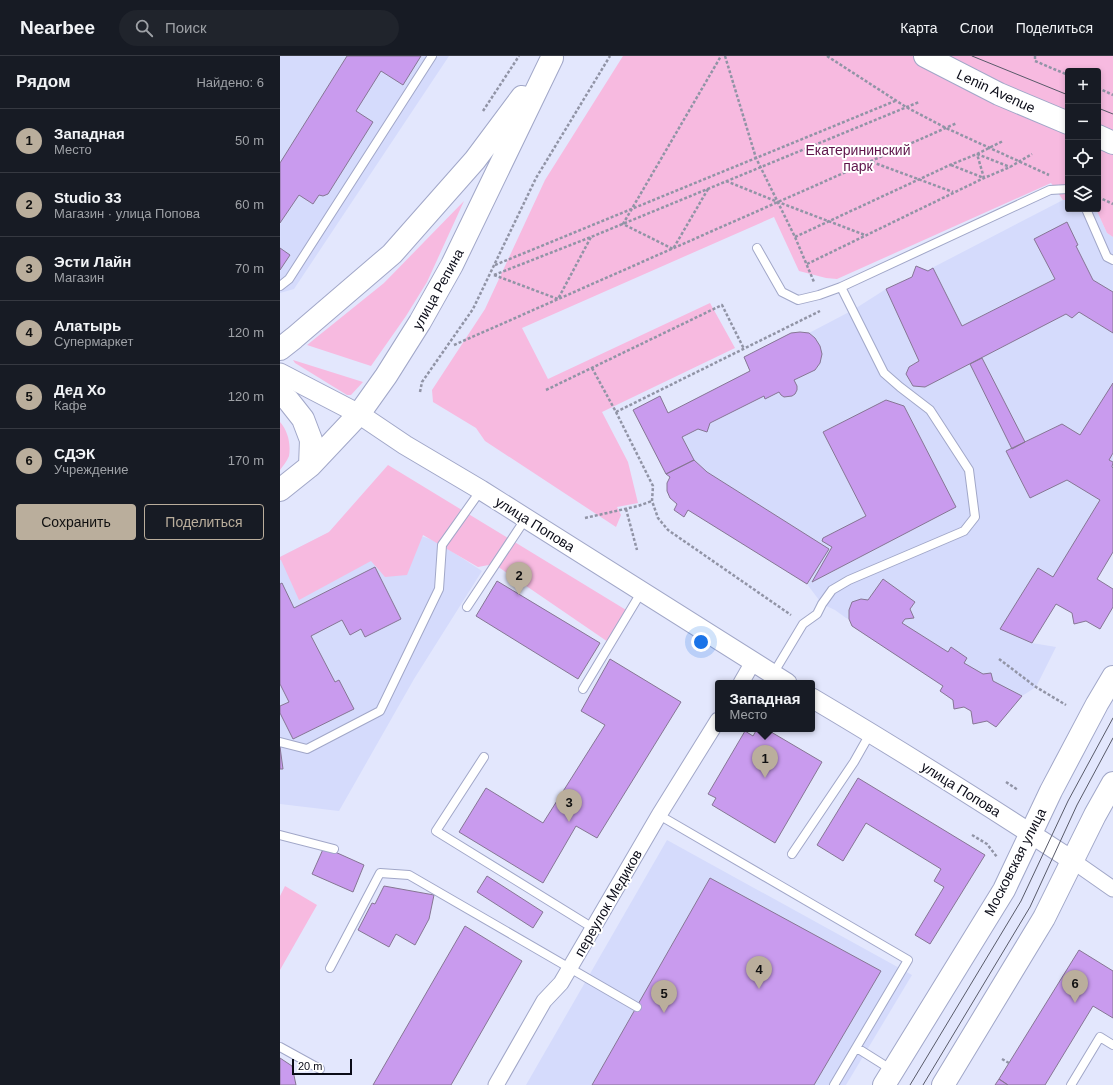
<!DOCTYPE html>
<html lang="ru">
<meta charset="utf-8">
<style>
:root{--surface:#171b24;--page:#20242c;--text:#f1f3f6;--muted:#9ea1a6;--line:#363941;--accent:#baae9c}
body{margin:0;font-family:Arial,sans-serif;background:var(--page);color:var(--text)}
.controls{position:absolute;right:12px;top:12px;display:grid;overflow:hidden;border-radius:4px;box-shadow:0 2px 6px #0003}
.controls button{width:36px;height:36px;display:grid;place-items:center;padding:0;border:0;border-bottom:1px solid var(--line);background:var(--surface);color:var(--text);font:20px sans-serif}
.scale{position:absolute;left:12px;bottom:10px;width:60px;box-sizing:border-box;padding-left:4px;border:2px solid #0a0b17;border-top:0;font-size:11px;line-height:14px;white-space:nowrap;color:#0a0b17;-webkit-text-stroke:3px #fff;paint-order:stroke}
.you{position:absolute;left:421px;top:586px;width:14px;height:14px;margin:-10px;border:3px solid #fff;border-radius:50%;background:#1a73e8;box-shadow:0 0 0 6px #1a73e833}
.badge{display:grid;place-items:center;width:26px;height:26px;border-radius:50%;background:var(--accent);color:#111;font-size:13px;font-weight:700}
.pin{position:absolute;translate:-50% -33px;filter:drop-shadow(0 1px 2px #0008)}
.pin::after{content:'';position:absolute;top:21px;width:14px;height:12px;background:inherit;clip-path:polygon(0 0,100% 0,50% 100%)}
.popup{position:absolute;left:435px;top:624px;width:100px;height:52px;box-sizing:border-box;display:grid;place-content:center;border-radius:4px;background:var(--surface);filter:drop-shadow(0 1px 3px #0005);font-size:13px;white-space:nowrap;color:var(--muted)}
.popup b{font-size:15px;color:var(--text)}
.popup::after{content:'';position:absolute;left:50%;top:100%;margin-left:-8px;border:8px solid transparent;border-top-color:var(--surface)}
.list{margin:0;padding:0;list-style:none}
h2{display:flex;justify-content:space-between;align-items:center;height:52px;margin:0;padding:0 16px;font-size:17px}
h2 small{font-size:13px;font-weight:400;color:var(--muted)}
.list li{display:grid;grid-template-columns:26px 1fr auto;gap:12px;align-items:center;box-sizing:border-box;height:64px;padding:0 16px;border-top:1px solid var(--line)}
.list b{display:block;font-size:15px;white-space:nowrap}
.list p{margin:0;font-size:13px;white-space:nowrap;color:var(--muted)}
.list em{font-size:13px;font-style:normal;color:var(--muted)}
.actions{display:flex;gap:8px;padding:12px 16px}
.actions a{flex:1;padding:9px 0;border:1px solid var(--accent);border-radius:4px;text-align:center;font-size:14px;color:var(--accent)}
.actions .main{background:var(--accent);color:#111}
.icon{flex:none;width:22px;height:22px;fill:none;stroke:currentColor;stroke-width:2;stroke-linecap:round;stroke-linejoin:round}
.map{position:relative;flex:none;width:833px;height:1029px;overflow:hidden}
header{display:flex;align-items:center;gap:24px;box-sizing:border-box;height:56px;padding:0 20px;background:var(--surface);border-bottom:1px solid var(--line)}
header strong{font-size:19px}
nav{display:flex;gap:22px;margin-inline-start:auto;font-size:14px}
.search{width:280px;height:36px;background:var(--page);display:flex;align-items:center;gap:10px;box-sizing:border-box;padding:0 14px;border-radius:22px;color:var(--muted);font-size:15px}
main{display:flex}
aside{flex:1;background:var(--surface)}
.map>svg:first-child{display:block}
</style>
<header>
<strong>Nearbee</strong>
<div class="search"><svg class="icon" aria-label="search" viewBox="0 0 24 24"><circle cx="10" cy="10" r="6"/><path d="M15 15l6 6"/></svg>Поиск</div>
<nav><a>Карта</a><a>Слои</a><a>Поделиться</a></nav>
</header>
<main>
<aside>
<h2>Рядом<small>Найдено: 6</small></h2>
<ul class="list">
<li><span class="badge">1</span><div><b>Западная</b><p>Место</p></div><em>50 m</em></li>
<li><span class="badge">2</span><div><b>Studio 33</b><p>Магазин · улица Попова</p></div><em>60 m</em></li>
<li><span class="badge">3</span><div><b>Эсти Лайн</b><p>Магазин</p></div><em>70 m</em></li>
<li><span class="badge">4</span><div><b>Алатырь</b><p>Супермаркет</p></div><em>120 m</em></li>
<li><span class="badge">5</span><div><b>Дед Хо</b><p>Кафе</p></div><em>120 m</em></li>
<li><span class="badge">6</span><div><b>СДЭК</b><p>Учреждение</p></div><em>170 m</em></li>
</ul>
<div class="actions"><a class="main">Сохранить</a><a>Поделиться</a></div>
</aside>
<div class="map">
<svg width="833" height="1029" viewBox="0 0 833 1029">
<rect width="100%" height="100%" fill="#e3e7fd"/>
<path fill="#d5dbfc" d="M 0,0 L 169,0 L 14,233 L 0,237 Z
M 783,144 L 788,144 L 788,153 L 816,153 L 827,177 L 833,181 L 833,496 L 817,523 L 833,533 L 833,551 L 820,573 L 806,565 L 794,568 L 792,557 L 776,548 L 752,587 L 776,591 L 756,631 L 742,640 L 716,671 L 707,665 L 693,668 L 691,655 L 684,651 L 674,653 L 672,644 L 660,635 L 662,630 L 572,570 L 569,563 L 566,562 L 555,554 L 542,548 L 527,528 L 549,493 L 427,416 L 414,404 L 386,418 L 353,354 L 380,340 L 388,357 L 470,315 L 464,301 L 511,277 L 520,276 L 529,277 L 573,254 L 606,233 L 632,221 L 636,210 L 648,214 Z
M 82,460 L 150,483 L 162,489 L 202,515 L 134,623 L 59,755 L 0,748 L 0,501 Z
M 387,784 L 632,919 L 566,1029 L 246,1029 Z"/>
<path fill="#f7bae0" d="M 343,0 L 833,0 L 833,181 L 827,177 L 816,153 L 818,153 L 818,15 L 788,15 L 788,144 L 783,144 L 771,127 L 557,223 L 546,222 L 519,215 L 494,161 L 242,272 L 268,323 L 430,247 L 455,292 L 322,356 L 348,406 L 358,447 L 337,451 L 341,459 L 336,471 L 205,385 L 196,372 L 153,346 L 152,334 L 205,253 L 265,124 Z
M 184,145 L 147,226 L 126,260 L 91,310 L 27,289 L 104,227 Z
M 13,304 L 83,326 L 71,339 L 67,339 L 15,307 Z
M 0,366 C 8,375 11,388 9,400 C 7,405 3,410 0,414 Z
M 108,409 L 351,557 L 331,588 L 214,508 L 198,511 L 143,479 L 127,519 L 105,521 L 91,505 L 19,544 L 1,504 L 0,504 L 0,501 L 49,476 Z
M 5,830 L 37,849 L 0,914 L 0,840 Z"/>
<path fill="#c99bee" stroke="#867694" d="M 67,0 L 141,0 L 123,29 L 101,15 L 76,55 L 93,66 L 48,138 L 43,140 L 39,139 L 33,148 L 19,139 L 0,167 L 0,107 Z
M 787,166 L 798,189 L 796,190 L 813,224 L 833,236 L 833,277 L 799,256 L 792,262 L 786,258 L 645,331 L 633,330 L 626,318 L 629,311 L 639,305 L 606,233 L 632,221 L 636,210 L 648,215 L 653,212 L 682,270 L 775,223 L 754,183 Z
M 0,192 L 10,199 L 0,214 Z
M 520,276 L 529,277 L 535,282 L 540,290 L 542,298 L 540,307 L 535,314 L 514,324 L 517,330 L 517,334 L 515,338 L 512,340 L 504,341 L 501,339 L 499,336 L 485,343 L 484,340 L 430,367 L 427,376 L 418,373 L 402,381 L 414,404 L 386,418 L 353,354 L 380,340 L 388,357 L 470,315 L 464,301 L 511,277 Z
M 702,302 L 745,386 L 732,393 L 690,308 Z
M 833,327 L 833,397 L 829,404 L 833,406 L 832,411 L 833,412 L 833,496 L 817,523 L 833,533 L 833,551 L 820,573 L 806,565 L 794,568 L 792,557 L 776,548 L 752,587 L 720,573 L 758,512 L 773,521 L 820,444 L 787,424 L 750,442 L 726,395 L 782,368 L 800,379 Z
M 606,344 L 624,350 L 676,451 L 532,526 L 552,491 L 542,485 L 543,482 L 586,460 L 543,376 Z
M 414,404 L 427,416 L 549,493 L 527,528 L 408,454 L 404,461 L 394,454 L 397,448 L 390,442 L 387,435 L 387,427 L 390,421 L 386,418 Z
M 95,511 L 121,563 L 85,581 L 81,573 L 70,579 L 62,564 L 31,580 L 55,626 L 59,624 L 74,653 L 13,683 L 0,657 L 0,650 L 9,646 L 0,628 L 0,528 L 2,527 L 14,552 Z
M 603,523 L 635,546 L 630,553 L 634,562 L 625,563 L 622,567 L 668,596 L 671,591 L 687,602 L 684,607 L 703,618 L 711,617 L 713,625 L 742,640 L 716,671 L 707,665 L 693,668 L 691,655 L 684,651 L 674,653 L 673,644 L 660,635 L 663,630 L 572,570 L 569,563 L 569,554 L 572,546 L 581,543 L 588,544 Z
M 217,525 L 320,587 L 298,623 L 196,560 Z
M 330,603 L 401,646 L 317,782 L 296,770 L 263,827 L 179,776 L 206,732 L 263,767 L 325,669 L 301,655 Z
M 477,673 L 486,673 L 542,706 L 495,787 L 432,749 L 436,742 L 428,738 L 465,675 L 473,680 Z
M 0,691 L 3,713 L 0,713 Z
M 578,722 L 705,799 L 650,888 L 635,879 L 664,831 L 654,825 L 661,813 L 586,767 L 563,805 L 537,789 Z
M 44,791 L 84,809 L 73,836 L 32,818 Z
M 207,820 L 263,856 L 253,872 L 197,836 Z
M 430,822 L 601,915 L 534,1029 L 312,1029 Z
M 104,830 L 154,839 L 149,863 L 135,889 L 116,878 L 109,891 L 78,874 L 92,847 L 95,848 Z
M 185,870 L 242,905 L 171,1029 L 93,1029 Z
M 799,894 L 833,915 L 833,962 L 813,950 L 765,1029 L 728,1029 L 719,1023 Z
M 0,1002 L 12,1010 L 16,1029 L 0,1029 Z
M 719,1023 L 728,1029 L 715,1029 Z"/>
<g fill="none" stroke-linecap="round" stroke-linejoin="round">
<defs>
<path id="service" d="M 806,153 L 827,201 L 833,204
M 477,192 L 502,236 L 518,244 L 539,239 L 561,231 L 604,317 L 620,331 L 650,354 L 689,414 L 695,461 L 684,475 L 569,524 L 552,534 L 542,548 L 537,558 L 523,568 L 493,618
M 0,230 L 9,223 L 152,0
M 561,231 L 770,134 L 788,133
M 187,551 L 246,462
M 303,633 L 362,535
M 0,686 L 27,693 L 100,655 L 159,533 L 162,489 L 201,434
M 204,701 L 156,775 L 313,872
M 379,759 L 628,904 L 554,1029
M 0,779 L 54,793
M 512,798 L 574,706 L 591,676
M 50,912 L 100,817 L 129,819 L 357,951
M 0,991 L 40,1013
M 577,992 L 612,1014
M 791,1029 L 820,981 L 833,989"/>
<path id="minor" d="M 461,627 L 473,606
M 793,805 L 833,833
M 216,1029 L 264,945 L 281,927 L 379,759 L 438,664"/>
<path id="tertiary" d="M 0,317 L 79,358 L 125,389 L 201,434 L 507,627
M 532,642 C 620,694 707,749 793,805"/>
<path id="primary" d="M 645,0 L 719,38 L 788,67
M 818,80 L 833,87
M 0,293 L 14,282 L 112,198 L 195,104 L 242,41
M 0,338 L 8,344 L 23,363 L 31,384 L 30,410
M 0,434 L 30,410 L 79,358 L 106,320 L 140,266 L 172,209 L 272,2
M 604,1029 L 724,834 L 771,735 L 817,648 L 833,621
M 663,1029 L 764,862 L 815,759 L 833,727"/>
</defs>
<use href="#service" stroke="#a1a7c8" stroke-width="10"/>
<use href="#minor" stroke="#a1a7c8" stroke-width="17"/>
<use href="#tertiary" stroke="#a1a7c8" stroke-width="21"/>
<use href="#primary" stroke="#a1a7c8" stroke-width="24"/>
<path stroke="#9194a6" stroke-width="2.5" stroke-dasharray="3 2" stroke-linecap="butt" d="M 445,0 L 476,102 L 515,181 L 534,226
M 547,0 L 626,51 L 666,72 L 769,119
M 755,0 L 755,5 L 788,19
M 818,32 L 833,39
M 203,55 L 239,0
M 697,98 L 730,111
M 592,106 L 673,136
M 671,109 L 704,122 L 697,98
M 446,125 L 498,146 L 585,179
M 428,133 L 393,193 L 343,168 L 441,0
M 818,141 L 833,148
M 515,181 L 670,109 L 697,98 L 723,85
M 527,208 L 704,122 L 730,111 L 752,98
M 215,209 L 615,45
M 214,219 L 311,181 L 639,46
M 214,219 L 278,243 L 311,181
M 174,289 L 677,67
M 312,312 L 336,356 L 373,430 L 372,445 L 378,462 L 388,474 L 511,559
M 266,334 L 442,249 L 464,293
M 140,336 L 142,326 L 193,253 L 256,122 L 330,0
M 336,356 L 540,255
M 346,453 L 357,494
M 305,462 L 358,450 L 372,445
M 719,603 L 756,631 L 786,649
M 726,726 L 738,734
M 692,779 L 707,788 L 717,801
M 722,1003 L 729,1007"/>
<use href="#service" stroke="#fff" stroke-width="8"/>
<use href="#minor" stroke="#fff" stroke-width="15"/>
<use href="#tertiary" stroke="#fff" stroke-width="19"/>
<use href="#primary" stroke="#fff" stroke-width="22"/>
<path stroke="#585a69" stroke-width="1" d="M 692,0 L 788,39
M 818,52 L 833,58
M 630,1029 L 741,845 L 788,745 L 833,662
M 643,1029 L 750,851 L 797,749 L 833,682"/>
</g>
<g text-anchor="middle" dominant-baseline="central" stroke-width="4" stroke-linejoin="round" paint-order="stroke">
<g font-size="14" fill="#0a0b17" stroke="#fff">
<text transform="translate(716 35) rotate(25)">Lenin Avenue</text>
<text transform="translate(158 233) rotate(-61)">улица Репина</text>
<text transform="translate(255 468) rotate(32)">улица Попова</text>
<text transform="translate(681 733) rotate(32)">улица Попова</text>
<text transform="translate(735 806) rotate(-63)">Московская улица</text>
<text transform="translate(328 847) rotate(-60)">переулок Медиков</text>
</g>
<g font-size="14" fill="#5f144b" stroke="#fff">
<text x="578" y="94">Екатерининский<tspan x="578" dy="16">парк</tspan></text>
</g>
</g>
</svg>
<div class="controls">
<button>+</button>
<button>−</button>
<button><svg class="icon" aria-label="locate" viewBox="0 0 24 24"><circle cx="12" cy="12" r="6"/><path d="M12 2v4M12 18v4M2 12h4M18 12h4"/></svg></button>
<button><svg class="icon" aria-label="layers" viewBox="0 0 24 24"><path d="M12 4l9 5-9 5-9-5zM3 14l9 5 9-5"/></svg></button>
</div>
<div class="scale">20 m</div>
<div class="you"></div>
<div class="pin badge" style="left:485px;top:722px">1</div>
<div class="popup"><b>Западная</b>Место</div>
<div class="pin badge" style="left:239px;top:539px">2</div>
<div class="pin badge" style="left:289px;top:766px">3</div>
<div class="pin badge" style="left:479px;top:933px">4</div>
<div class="pin badge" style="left:384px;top:957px">5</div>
<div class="pin badge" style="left:795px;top:947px">6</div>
</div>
</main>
